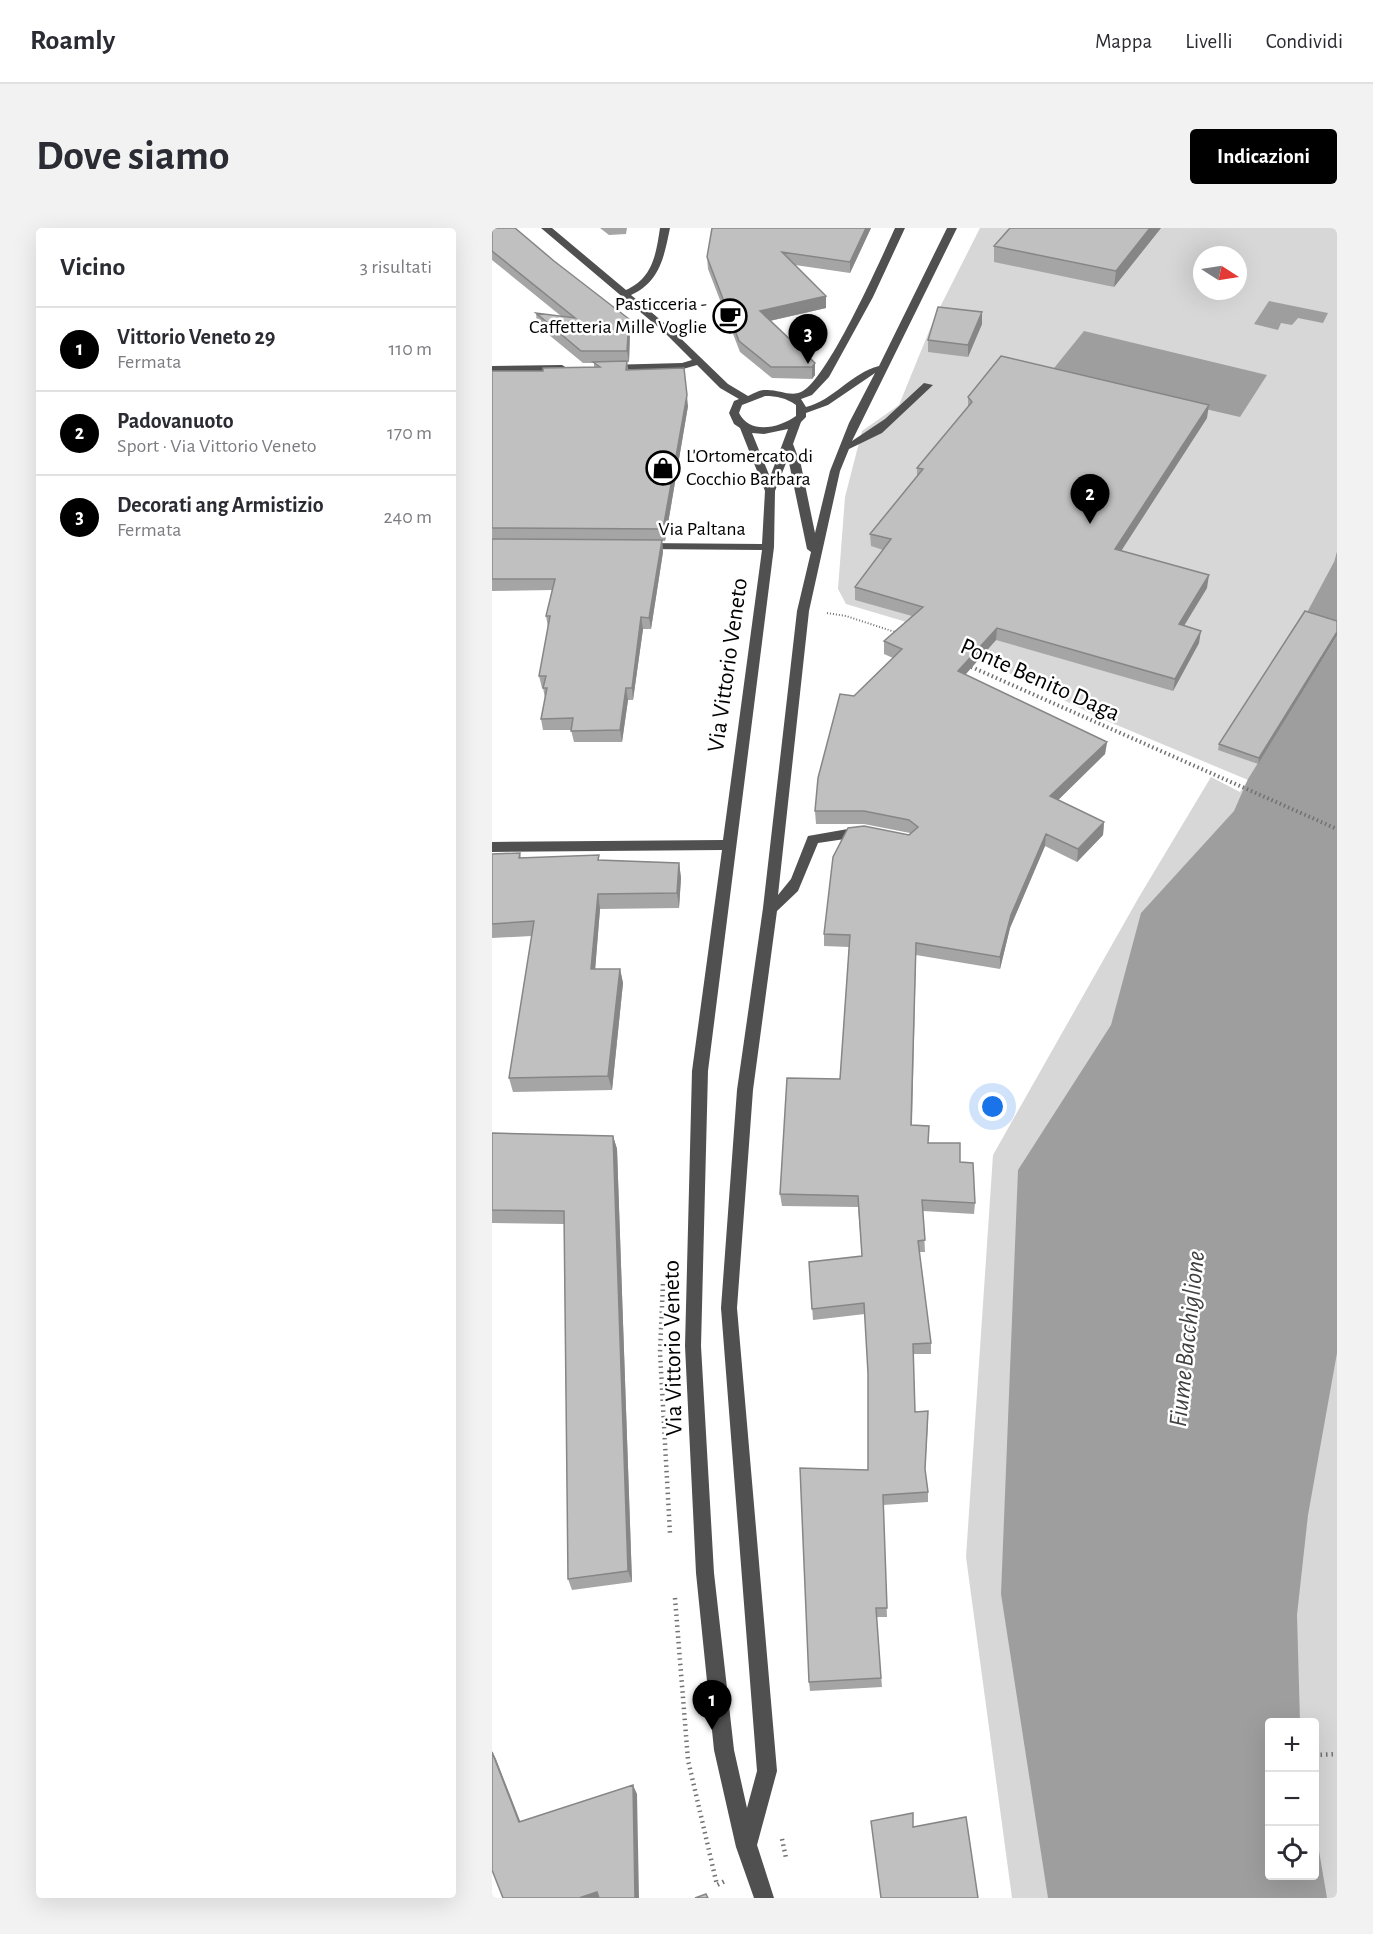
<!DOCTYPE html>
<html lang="it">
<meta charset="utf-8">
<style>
:root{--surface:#fff;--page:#f2f2f3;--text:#2b2b33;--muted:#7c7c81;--line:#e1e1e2;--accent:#000}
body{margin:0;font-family:"Alegreya Sans",sans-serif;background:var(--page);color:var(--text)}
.controls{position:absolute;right:18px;bottom:18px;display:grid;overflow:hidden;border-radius:6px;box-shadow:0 6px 24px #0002}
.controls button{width:54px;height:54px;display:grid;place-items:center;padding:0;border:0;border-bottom:2px solid var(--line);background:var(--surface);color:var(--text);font:30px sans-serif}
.compass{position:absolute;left:701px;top:18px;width:54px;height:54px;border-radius:50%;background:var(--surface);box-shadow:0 6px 24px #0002;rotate:102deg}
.you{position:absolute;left:501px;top:879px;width:21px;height:21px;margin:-15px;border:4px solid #fff;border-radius:50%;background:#1a73e8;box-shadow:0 0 0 9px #1a73e833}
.badge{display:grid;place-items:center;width:39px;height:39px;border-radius:50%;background:var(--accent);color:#fff;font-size:20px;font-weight:700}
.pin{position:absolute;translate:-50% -50px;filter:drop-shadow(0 2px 3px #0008)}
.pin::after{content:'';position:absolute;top:32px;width:21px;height:18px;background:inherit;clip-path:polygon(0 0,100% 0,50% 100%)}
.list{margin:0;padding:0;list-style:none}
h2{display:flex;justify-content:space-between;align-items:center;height:78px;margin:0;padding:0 24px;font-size:26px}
h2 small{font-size:20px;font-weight:400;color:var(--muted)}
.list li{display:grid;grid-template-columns:39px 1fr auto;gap:18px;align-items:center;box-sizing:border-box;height:84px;padding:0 24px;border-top:2px solid var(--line)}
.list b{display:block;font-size:22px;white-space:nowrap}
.list p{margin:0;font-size:20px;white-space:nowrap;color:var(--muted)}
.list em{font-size:20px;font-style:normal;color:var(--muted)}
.icon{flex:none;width:33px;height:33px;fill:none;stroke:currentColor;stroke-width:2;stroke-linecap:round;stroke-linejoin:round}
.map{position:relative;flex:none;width:845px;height:1670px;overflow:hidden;border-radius:6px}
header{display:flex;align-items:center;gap:36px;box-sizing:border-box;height:84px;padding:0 30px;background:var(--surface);border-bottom:2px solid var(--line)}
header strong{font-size:28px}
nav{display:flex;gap:33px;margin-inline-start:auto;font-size:21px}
.intro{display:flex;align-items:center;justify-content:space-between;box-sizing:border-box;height:144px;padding:0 36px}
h1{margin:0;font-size:42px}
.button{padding:15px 27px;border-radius:6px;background:var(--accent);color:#fff;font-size:21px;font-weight:700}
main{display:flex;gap:36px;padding:0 36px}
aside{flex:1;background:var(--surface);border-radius:6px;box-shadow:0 6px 24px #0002}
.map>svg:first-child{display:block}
</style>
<header>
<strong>Roamly</strong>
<nav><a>Mappa</a><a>Livelli</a><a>Condividi</a></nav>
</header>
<div class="intro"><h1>Dove siamo</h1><a class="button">Indicazioni</a></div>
<main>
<aside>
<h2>Vicino<small>3 risultati</small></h2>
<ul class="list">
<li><span class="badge">1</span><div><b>Vittorio Veneto 29</b><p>Fermata</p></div><em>110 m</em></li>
<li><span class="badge">2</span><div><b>Padovanuoto</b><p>Sport · Via Vittorio Veneto</p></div><em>170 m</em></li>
<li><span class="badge">3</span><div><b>Decorati ang Armistizio</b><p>Fermata</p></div><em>240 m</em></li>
</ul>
</aside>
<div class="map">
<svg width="845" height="1670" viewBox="0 0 845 1670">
<rect width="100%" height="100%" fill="#fff"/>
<path fill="#d7d7d7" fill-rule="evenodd" d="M 488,0 L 845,0 L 845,323 L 842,334 L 845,335 L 845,408 L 820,449 L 845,411 L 845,1670 L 520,1670 L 474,1329 L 501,927 L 647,669 L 719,549 L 748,564 L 756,552 L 608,490 L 411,393 L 354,376 L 346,361 L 353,269 L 370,203 L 407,177 L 442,91 ZM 710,27 L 746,27 L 746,63 L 710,63 ZM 778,1494 L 822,1494 L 822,1648 L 778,1648 Z"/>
<path fill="#9e9e9e" d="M 777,73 L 836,85 L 831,95 L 806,90 L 800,97 L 789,95 L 786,102 L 762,96 Z
M 592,103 L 775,147 L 748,189 L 558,145 Z
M 845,323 L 845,400 L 812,390 L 842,334 Z
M 845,408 L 845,1125 L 816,1287 L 805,1387 L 808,1494 L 778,1494 L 778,1648 L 822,1648 L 823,1599 L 835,1670 L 556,1670 L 509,1366 L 526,942 L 619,797 L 649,685 L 742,583 L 756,551 Z"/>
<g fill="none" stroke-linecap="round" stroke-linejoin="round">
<path stroke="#727272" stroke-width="2" stroke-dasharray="1 2" stroke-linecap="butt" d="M 335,385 L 354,388 L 406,405"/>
<path stroke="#727272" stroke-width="4" stroke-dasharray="1.5 3" stroke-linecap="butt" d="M 475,437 L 845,601"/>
<path stroke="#727272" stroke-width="4.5" stroke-dasharray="1.5 4" stroke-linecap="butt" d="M 171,1056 L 168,1124 L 178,1306
M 183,1370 L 196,1532 L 225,1657 L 235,1652
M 823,1527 L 845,1526
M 290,1611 L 294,1630"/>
<path fill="#505050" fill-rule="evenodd" d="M 49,0 L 60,0 L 134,62 C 161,50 164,26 168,0 L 178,0 C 172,29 168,54 139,67 L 178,100 L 236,156 L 256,168 C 261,166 267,162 273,162 C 286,161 298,169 309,164 C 335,153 389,31 403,0 L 413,0 L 381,69 L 337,149 L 320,167 L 309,171 L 314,179 C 342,172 359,145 387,138 L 455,0 L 465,0 L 360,213 L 393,191 L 432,155 L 441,157 L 390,205 L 357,221 L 348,243 L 317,383 L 286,667 L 299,651 L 316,608 L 373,598 L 380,603 L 373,608 L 326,615 L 306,663 L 285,683 L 261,862 L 245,1080 L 285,1543 L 265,1617 L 282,1670 L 262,1670 L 244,1619 L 222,1522 L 204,1345 L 193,1118 L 200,843 L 230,622 L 0,624 L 0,614 L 231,612 L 270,322 L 150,321 L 144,318 L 150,315 L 270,316 L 273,263 L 248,200 L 242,196 L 237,185 L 242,173 L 247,171 L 228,160 L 205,137 L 191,141 L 111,142 L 110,140 L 115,137 L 190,135 L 200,132 L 172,104 ZM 383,145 L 357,195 L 338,243 L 323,305 L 309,237 L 301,216 L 309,194 L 314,189 L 314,185 L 336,177 ZM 273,168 C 285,168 294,170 304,177 L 304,188 C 287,200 258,207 247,185 L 250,177 ZM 296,201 L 278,249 L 260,205 L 272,206 ZM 296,230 L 315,321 L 319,324 L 305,383 L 271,680 L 245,862 L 229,1080 L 265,1543 L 255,1580 L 242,1522 L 222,1345 L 209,1118 L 216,843 L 282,319 L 283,263 Z
M 0,138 L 70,137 L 75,140 L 70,143 L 0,144 Z"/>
</g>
<path fill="#a5a5a5" d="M 0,0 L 138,102 L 137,134 L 135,134 L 136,142 L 196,178 L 173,313 L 170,313 L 171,324 L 159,401 L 151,401 L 141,472 L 136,472 L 130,514 L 82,514 L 79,502 L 51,502 L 49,491 L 53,470 L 51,460 L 50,460 L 47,448 L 56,399 L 54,388 L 60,362 L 0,363 L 0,143 L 51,143 L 102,139 L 102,135 L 91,135 L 45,97 L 44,85 L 69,88 L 0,32 Z
M 108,0 L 135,0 L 134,6 L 117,7 Z
M 379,0 L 358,45 L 303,37 L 334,80 L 278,93 L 323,135 L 323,147 L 320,151 L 280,150 L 248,124 L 216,41 L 215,29 Z
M 669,0 L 622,59 L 502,34 L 502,18 Z
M 490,96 L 476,129 L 436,124 L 436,112 Z
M 476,169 L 715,190 L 629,323 L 715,360 L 692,398 L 707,415 L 681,463 L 504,412 L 473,447 L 615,514 L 613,526 L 566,572 L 612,594 L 611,607 L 585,634 L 553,618 L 518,700 L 508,741 L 424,727 L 420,897 L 436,915 L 468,934 L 483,975 L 482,986 L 431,983 L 433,1024 L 427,1024 L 439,1115 L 439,1126 L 421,1126 L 423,1184 L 436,1194 L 433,1244 L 436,1264 L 436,1274 L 391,1277 L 395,1389 L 384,1389 L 390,1459 L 318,1463 L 317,1454 L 376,1242 L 376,1146 L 373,1086 L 321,1092 L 317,1034 L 370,1028 L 366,979 L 290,978 L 288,966 L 348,851 L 357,719 L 332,718 L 332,706 L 418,605 L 372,596 L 324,596 L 323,583 L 362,468 L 401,430 L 392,426 L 392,413 L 420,388 L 363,372 L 363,359 L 391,322 L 379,318 L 378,306 L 425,249 L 425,240 L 476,179 Z
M 813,383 L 766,536 L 726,522 L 727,516 Z
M 28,625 L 29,630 L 107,627 L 107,632 L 187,635 L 189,650 L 187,680 L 108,681 L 103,741 L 128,741 L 131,755 L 120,862 L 21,864 L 17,850 L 40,708 L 0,710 L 0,626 Z
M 0,905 L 121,908 L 125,921 L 140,1354 L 80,1362 L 76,1351 L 72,996 L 0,995 Z"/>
<path fill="#868686" d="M 374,0 L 379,0 L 358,45 L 358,34 Z
M 658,0 L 669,0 L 622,59 L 624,43 Z
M 334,68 L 334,80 L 268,95 L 268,83 Z
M 490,84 L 490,96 L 476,129 L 476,117 Z
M 137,91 L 138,102 L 137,134 L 135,123 Z
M 323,135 L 323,147 L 320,151 L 320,139 Z
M 192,140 L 196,178 L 173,313 L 171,301 Z
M 717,177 L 715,190 L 622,334 L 623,321 Z
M 170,312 L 171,324 L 159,401 L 157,390 Z
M 717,347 L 715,360 L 685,409 L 687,396 Z
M 149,389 L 151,401 L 141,472 L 140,460 Z
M 505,400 L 504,412 L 465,456 L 466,443 Z
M 709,403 L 707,415 L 681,463 L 683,451 Z
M 845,404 L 845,408 L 766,536 L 767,530 Z
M 134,460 L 136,472 L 130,514 L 128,502 Z
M 615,514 L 613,526 L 557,581 L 558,568 Z
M 612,594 L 611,607 L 585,634 L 586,621 Z
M 554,606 L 553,618 L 518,700 L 508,741 L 508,729 L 519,687 Z
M 187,635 L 189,650 L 187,680 L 185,665 Z
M 106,666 L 108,681 L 102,756 L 99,741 Z
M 128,741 L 131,755 L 120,862 L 116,848 Z
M 121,908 L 125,921 L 140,1354 L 136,1343 Z
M 0,1523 L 4,1531 L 32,1603 L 27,1594 Z
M 141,1557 L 145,1566 L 147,1670 L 143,1670 Z
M 105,1664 L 108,1670 L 87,1670 Z"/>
<path fill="#c0c0c0" stroke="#868686" stroke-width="1.5" d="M 0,0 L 23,0 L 62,33 L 137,91 L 135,123 L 89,123 L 44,85 L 83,90 L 0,23 Z
M 220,0 L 374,0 L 358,34 L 290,24 L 334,68 L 268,83 L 323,135 L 320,139 L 279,139 L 247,113 L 215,29 Z
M 518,0 L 658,0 L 624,43 L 502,18 Z
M 446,79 L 490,84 L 476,117 L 436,112 Z
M 509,128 L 717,177 L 623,321 L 717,347 L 687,396 L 709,403 L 683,451 L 505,400 L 466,443 L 615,514 L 558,568 L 612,594 L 586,621 L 554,606 L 519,687 L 508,729 L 424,715 L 419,897 L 437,898 L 436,915 L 468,915 L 468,934 L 481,935 L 483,975 L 430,972 L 433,1012 L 426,1013 L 439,1115 L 421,1116 L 423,1184 L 436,1183 L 433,1241 L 436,1264 L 391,1267 L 395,1380 L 384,1380 L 389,1450 L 317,1454 L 308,1240 L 376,1242 L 376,1145 L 372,1075 L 320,1081 L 317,1034 L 370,1028 L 366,968 L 288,966 L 295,850 L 348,851 L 358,707 L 332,706 L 341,629 L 356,600 L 372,598 L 417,607 L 426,599 L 417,592 L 372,583 L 323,583 L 326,550 L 348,466 L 362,468 L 410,421 L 392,413 L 431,379 L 363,359 L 399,311 L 378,306 L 431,241 L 425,240 L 480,174 L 476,169 Z
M 135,133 L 134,142 L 192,140 L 195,167 L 171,301 L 0,300 L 0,143 L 51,143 L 51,140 L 108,139 L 101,134 Z
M 0,311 L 170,312 L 157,390 L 149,389 L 140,460 L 134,460 L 128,502 L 79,503 L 81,490 L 49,491 L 55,460 L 51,460 L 54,448 L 47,448 L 58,388 L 54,388 L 63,351 L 0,351 Z
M 813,383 L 845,393 L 845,404 L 767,530 L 727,516 Z
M 28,625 L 27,630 L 107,627 L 106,632 L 187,635 L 185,665 L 106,666 L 99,741 L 128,741 L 116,848 L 17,850 L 42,693 L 0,696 L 0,626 Z
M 0,905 L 121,908 L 136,1343 L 76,1351 L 72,983 L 0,982 Z
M 0,1524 L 27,1594 L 141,1557 L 143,1670 L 107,1670 L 105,1664 L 87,1670 L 11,1670 L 0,1642 Z
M 421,1585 L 421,1599 L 474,1589 L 486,1670 L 389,1670 L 379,1593 Z
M 214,1666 L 216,1670 L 203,1670 Z"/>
<defs>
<symbol id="cafe-ring" viewBox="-11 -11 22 22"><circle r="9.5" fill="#fff" stroke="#000" stroke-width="1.5"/><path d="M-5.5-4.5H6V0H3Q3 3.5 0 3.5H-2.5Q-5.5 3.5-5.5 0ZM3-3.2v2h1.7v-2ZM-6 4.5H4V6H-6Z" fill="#000"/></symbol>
<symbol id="shop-ring" viewBox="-11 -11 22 22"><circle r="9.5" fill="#fff" stroke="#000" stroke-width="1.5"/><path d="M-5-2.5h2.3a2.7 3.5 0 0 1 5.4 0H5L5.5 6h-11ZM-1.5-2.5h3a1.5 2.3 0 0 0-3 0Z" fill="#000"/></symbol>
</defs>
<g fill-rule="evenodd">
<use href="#cafe-ring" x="219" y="69" width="38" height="38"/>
<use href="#shop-ring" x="152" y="221" width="38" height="38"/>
</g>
<g text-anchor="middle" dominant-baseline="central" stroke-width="5" stroke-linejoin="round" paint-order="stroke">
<g font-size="20" fill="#000" stroke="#fff" text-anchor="end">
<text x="215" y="76">Pasticceria -<tspan x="215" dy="23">Caffetteria Mille Voglie</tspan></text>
<text x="194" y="228" text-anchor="start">L'Ortomercato di<tspan x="194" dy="23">Cocchio Barbara</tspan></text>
</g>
<g font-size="20" fill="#000" stroke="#fff">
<text x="210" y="301">Via Paltana</text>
</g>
<g font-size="24" fill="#000" stroke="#fff">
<text transform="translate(236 437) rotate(-82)">Via Vittorio Veneto</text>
<text transform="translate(548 452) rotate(24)">Ponte Benito Daga</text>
<text transform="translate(181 1120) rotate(-91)">Via Vittorio Veneto</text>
</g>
<g font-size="26" font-style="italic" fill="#3f3f3f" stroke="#fff">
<text transform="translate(695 1111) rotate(-84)">Fiume Bacchiglione</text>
</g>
</g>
</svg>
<div class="controls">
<button>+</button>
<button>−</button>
<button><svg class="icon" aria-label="locate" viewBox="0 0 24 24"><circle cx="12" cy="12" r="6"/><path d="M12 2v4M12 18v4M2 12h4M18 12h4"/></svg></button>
</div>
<svg class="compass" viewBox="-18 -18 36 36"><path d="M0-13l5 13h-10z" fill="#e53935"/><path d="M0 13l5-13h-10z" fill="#7c7c81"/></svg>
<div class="you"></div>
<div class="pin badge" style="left:220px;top:1502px">1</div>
<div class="pin badge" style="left:598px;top:296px">2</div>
<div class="pin badge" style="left:316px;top:136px">3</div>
</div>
</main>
